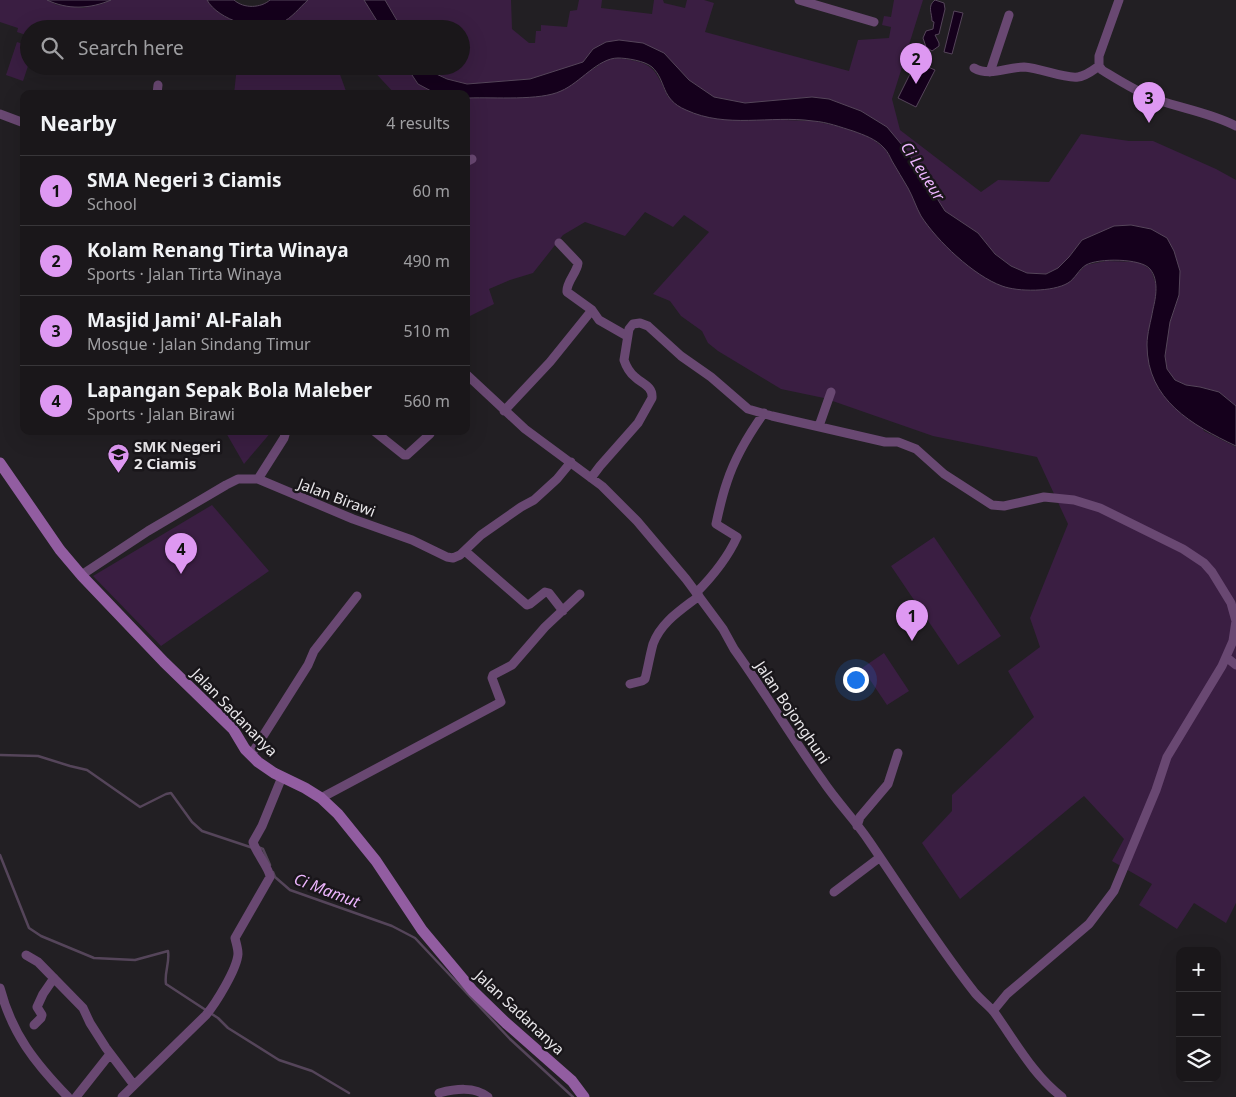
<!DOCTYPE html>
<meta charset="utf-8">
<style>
:root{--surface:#1a171a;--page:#272427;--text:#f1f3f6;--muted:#9f9fa2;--line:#383639;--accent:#de98f2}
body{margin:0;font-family:"Noto Sans",sans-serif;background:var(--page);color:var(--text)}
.controls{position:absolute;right:15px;bottom:15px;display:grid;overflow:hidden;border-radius:10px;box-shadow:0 5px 20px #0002}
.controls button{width:45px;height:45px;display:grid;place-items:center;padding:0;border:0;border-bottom:1px solid var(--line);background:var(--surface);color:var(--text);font:25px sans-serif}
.you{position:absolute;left:855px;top:679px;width:18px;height:18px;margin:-12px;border:4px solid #fff;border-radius:50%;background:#1a73e8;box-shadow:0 0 0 8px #1a73e833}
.badge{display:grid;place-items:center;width:32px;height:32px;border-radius:50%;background:var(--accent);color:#111;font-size:16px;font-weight:700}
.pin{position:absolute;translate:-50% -41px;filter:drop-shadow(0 1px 2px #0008)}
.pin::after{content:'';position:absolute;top:26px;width:18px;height:15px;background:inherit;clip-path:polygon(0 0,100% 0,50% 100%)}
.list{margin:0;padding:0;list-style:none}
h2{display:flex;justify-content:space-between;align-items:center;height:65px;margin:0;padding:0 20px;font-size:21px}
h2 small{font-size:16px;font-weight:400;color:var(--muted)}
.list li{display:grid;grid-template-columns:32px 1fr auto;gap:15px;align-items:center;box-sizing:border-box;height:70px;padding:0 20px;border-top:1px solid var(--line)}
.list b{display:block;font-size:19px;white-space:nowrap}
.list p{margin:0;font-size:16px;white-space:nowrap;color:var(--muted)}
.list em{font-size:16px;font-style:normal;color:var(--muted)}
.icon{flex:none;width:28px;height:28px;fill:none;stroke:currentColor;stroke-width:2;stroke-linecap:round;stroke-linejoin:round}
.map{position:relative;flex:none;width:1236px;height:1097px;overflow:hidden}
.search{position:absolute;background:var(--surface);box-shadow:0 5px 20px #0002;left:20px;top:20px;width:450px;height:55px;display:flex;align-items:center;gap:12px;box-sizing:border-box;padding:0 18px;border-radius:28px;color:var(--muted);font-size:19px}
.panel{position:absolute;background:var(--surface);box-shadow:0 5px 20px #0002;left:20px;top:90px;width:450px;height:345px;border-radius:10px}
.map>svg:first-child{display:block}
</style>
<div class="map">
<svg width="1236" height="1097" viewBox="0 0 1236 1097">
<rect width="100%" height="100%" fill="#221f23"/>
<path fill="#3a1e42" d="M 0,0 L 47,0 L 57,5 L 83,8 L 102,4 L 111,0 L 207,0 C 218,20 259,33 281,23 C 292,18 299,8 308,0 L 364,0 L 382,29 L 29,29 L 29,36 L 17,32 L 18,28 L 0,22 Z
M 385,0 L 511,0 L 512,29 L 529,43 L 535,43 L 536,31 L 541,31 L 541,25 L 567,27 L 570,11 L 577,10 L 579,0 L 602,0 L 601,8 L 652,14 L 654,0 L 663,0 L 664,3 L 685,8 L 687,0 L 704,0 L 714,3 L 705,32 L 849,71 L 858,40 L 889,38 L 891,27 L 882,25 L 884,16 L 891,17 L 894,0 L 923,0 L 892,99 L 900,130 L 981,192 L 998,180 L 1049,182 L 1081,134 L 1129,141 L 1153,141 L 1216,169 L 1236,180 L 1236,406 L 1219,392 L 1200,387 L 1186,385 L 1175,380 L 1167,369 L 1165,356 L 1170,322 L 1179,295 L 1180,271 L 1082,240 L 1069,257 L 1058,268 L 1046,274 L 1027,273 L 1011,266 L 995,254 L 978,233 L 945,211 L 907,151 L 887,127 L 861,111 L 829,99 L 812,97 L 745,103 L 714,97 L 689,80 L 664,53 L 606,42 L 593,49 L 583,62 L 556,72 L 530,79 L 467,84 L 447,79 L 432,72 L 428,66 L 461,66 L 461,29 L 402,29 Z
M 17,42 L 29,46 L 29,63 L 23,81 L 6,75 Z
M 619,58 C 654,63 654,67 668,97 L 784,120 L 813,121 L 837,126 L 870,137 L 885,149 L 908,188 L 921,216 L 934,232 L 956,255 L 984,277 L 1068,283 L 1086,265 L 1106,261 L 1139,262 L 1151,270 L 1156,285 L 1156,297 L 1147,343 L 1204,431 L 1236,447 L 1236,903 L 1226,923 L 1194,903 L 1177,929 L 1139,905 L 1152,884 L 1112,861 L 1124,839 L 1084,796 L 960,899 L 922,843 L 952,811 L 952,795 L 1034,717 L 1008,671 L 1040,647 L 1030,618 L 1068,524 L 1037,457 L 933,436 L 824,398 L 781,389 L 718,351 L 708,343 L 702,331 L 681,316 L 670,301 L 653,294 L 709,232 L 684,215 L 673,227 L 645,212 L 625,236 L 585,222 L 563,235 L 533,273 L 510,280 L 489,289 L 494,304 L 466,318 L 466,184 L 470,179 L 466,176 L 466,98 L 533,97 L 595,68 L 607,59 Z
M 237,66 L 337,66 L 347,94 L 234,94 Z
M 369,66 L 406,66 L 418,84 L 439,94 L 395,94 Z
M 225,431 L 272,431 L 244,464 Z
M 212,505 L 269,571 L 161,646 L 93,576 Z
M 934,537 L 1001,636 L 958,665 L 891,566 Z
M 884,653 L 909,691 L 887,705 L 862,668 Z"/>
<path fill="#15001c" stroke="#55455a" d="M 47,0 L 111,0 C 90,9 68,10 47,0 Z
M 207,0 L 234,0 C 244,9 261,8 270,0 L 308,0 C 299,8 292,18 281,23 C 259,33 218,20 207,0 Z
M 364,0 L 385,0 L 402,29 L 382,29 Z
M 935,0 L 944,3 L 945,9 L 939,34 L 935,35 L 939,43 L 939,46 L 932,51 L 926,47 L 923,38 L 926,31 L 933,29 L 934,22 L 932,21 C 932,13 927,6 935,0 Z
M 954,11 L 963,13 L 952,54 L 944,52 Z
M 619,40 L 643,43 L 664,53 L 689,80 L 714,97 L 745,103 L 812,97 L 829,99 L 861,111 L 887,127 L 907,151 L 945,211 L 978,233 L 995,254 L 1011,266 L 1027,273 L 1046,274 L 1058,268 L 1069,257 L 1082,240 L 1114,226 L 1131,225 L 1151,229 L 1167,238 L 1174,251 L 1180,271 L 1179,295 L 1170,322 L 1165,356 L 1167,369 L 1175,380 L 1186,385 L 1200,387 L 1219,392 L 1236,406 L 1236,446 C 1192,425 1147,400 1147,345 C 1147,333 1151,321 1153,309 C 1156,297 1159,280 1150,269 C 1141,258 1098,258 1086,265 C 1079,269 1075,279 1068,283 C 1053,292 1018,292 1002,286 C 974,276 937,241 921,216 C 916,207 913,197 908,188 C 903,179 897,170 892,161 C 890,157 888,152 884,148 C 876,139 864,135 853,131 C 840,127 827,122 813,121 C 770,115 727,129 686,110 C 660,99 667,81 652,67 C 645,61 627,58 618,58 C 598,58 580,83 561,91 C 540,101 494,97 469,98 L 466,98 L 466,94 L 439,94 L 433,92 L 418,84 L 406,66 L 428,66 L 432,72 L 447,79 L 467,84 L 530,79 L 583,62 L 593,49 L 606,42 Z
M 916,62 L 935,70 L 916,107 L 898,98 Z"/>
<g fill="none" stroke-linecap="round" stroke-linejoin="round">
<path stroke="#55455a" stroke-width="2.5" d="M 0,755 L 38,756 L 70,766 L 87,770 L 140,807 L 166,794 L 171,793 L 192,822 L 202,831 L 253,848
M 258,847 L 263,849 L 270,865
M 0,855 L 29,928 L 41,936 L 94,958 L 135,960 L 168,951 C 170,963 164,973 166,984 L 218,1018 L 228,1028 L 279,1060 L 312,1071 L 349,1093
M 273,872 L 275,877 L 290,890 L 392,926 L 415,938 L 510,1039 L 573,1097"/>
<path stroke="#694872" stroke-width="9" d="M 799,0 L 874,22
M 1119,0 L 1099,56 L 1099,66 L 1102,70 C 1120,81 1137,92 1158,100 C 1184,109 1211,113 1236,126
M 974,68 C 990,77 1007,67 1024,67 C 1041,68 1064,79 1078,77 C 1086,76 1092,71 1099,66
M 990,72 L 1009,15
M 157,94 L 158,85
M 0,114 L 24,123
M 466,162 L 472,159
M 559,243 L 578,263 C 577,273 566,282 567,292 L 592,310 L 599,320 L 627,336
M 466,374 L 525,429 L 602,486 L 637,521 L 686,579 L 723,629 L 734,649 C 765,692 792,738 823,781 C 837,802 855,820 869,841 C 904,892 937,945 975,993 C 981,1000 988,1005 994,1012 C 1015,1041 1033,1075 1062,1097
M 504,411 L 550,362 L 592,310
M 819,426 L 831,392
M 374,431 L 404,455 L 407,455 L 430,434 L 430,431
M 591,478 L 600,466 L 638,423 L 652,398 C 653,386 642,384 635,377 C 630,373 626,366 624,360 L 629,329 L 633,324 L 640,323 L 648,326 L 681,356 L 711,377 L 748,409 L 772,416 L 885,442 L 898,442 L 916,449 L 944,474 L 992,505 L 1004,506 L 1044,497 L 1074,500 L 1100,508 L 1183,549 L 1204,563 L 1212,572 L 1231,603 L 1236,621 L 1233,641 L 1222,666 L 1167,757 L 1156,790 L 1114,891 L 1089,924 L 1007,994 L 993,1011
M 258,479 L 284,438 L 286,431
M 465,551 L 527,605 L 530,604 L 545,592 L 549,593 L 563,611
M 82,576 L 86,572 L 148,531 L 226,485 L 238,479 L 258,479 L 353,519 L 412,540 L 447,557 L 453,558 L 460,555 L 481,535 L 521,507 L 534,500 L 557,479 L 571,462
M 696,593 C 713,576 727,559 737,537 L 716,524 C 719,510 722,496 727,482 C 735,457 749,434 764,413
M 1226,657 L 1236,665
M 630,684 L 642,681 L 645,679 C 648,667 650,655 653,644 C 661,622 681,610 699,596
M 251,755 L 308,665 L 314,651 L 357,596
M 321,798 L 501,702 L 492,678 L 493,675 L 512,665 L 545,627 L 580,594
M 857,826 L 860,817 L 888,784 L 898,753
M 834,892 L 879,858
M 26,955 L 38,962 L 83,1008 L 90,1023 L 106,1048 L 134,1085
M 0,988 C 12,1034 35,1063 68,1097
M 34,1025 L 41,1018 L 42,1015 L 37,1007 L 43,994 L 54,978
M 439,1093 C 455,1089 474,1086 488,1097
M 76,1097 L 110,1054
M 122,1097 L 206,1015 C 216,1003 237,969 238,954 C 238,948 236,943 235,938 L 270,877 C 270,869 256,853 253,842 L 262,826 L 282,777"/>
<path stroke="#925da1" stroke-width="11" d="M 0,463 L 60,550 L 82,576 L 164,662 L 233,729 L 245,749 L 258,762 L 274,773 L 305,788 L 321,798 L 338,814 L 376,861 L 422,930 L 473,991 L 506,1023 L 572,1081 L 584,1097"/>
</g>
<defs>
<symbol id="school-pin" viewBox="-11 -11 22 30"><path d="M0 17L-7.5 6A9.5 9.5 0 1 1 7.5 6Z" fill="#de98f2" stroke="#19161a"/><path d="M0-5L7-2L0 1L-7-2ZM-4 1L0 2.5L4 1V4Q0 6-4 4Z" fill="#111"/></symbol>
</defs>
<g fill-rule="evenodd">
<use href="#school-pin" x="106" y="442" width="25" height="34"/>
</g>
<g text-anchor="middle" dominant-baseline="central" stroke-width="5" stroke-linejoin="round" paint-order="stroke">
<g font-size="15" font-weight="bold" fill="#e9e7ea" stroke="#19161a" text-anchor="start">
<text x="134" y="446">SMK Negeri<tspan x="134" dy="17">2 Ciamis</tspan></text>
</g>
<g font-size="15" fill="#e9e7ea" stroke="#19161a">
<text transform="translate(337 497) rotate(21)">Jalan Birawi</text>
<text transform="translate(235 712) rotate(46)">Jalan Sadananya</text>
<text transform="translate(793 712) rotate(56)">Jalan Bojonghuni</text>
<text transform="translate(520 1012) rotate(43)">Jalan Sadananya</text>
</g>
<g font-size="16" font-style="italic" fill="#edb5fe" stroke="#19161a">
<text transform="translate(923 171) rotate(57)">Ci Leueur</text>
<text transform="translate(327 890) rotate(21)">Ci Mamut</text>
</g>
</g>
</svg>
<div class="controls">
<button>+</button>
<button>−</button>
<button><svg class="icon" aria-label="layers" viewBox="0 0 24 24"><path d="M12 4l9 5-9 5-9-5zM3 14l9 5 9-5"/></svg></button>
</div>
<div class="you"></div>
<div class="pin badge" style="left:912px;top:641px">1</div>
<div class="pin badge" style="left:916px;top:84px">2</div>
<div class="pin badge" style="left:1149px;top:123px">3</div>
<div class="pin badge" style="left:181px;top:574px">4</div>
<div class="search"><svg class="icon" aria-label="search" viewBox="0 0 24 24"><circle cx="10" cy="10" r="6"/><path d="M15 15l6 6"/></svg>Search here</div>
<section class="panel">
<h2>Nearby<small>4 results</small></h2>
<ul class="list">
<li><span class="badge">1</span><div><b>SMA Negeri 3 Ciamis</b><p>School</p></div><em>60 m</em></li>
<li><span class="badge">2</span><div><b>Kolam Renang Tirta Winaya</b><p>Sports · Jalan Tirta Winaya</p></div><em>490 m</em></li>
<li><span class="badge">3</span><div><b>Masjid Jami' Al-Falah</b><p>Mosque · Jalan Sindang Timur</p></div><em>510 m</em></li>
<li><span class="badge">4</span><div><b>Lapangan Sepak Bola Maleber</b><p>Sports · Jalan Birawi</p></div><em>560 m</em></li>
</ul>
</section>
</div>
